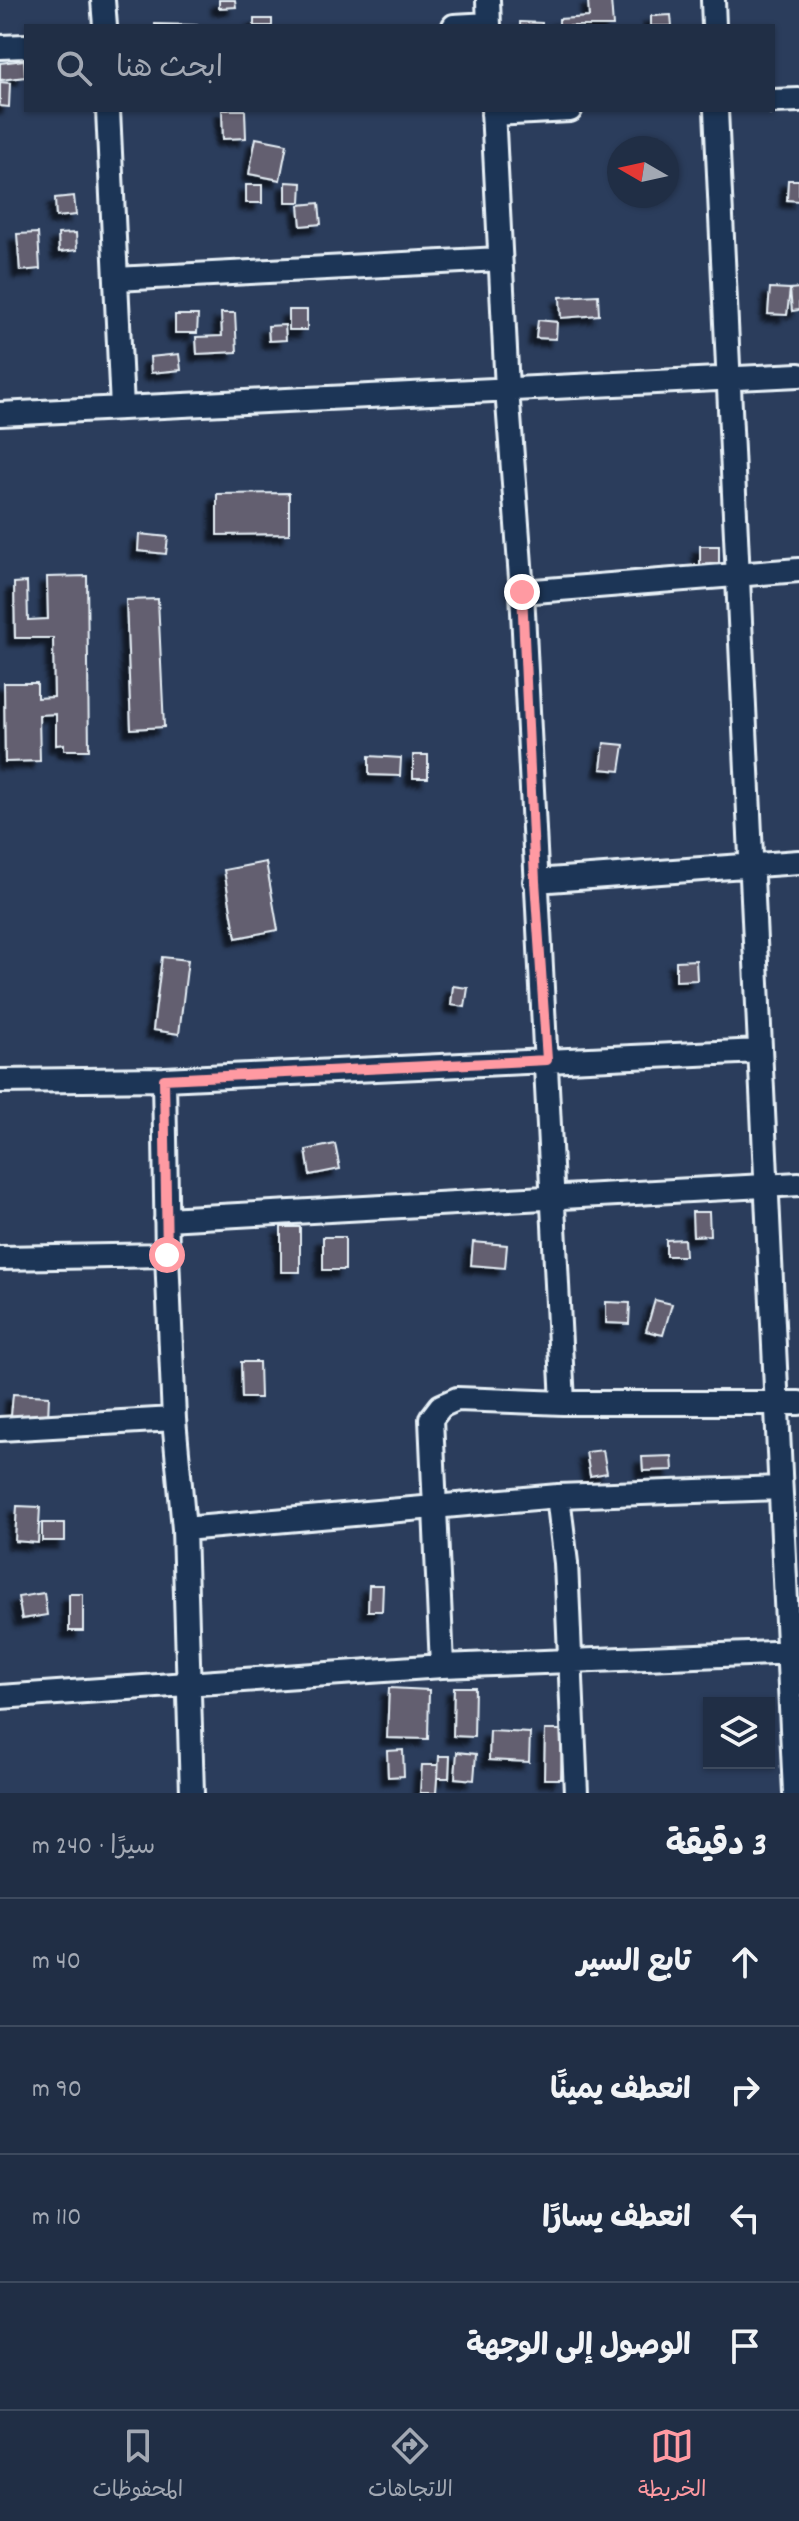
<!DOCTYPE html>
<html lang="ar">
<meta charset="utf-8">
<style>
:root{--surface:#202e45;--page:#2d3a50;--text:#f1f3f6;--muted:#a2a8b3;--line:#3d4a5e;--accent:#ff9aa2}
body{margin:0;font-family:Dekko,"Playpen Sans Arabic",sans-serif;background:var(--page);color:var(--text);direction:rtl}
.controls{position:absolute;right:24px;bottom:24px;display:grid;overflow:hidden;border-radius:0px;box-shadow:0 2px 6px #0004}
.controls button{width:72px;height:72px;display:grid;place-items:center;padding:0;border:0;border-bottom:2px solid var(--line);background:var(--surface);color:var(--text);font:40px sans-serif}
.compass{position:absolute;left:607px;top:136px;width:72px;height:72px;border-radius:50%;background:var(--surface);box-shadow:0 2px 6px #0004;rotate:279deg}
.stop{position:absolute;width:24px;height:24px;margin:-18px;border:6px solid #ff9aa2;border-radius:50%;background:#fff}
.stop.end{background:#ff9aa2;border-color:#fff;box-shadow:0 2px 8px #0008}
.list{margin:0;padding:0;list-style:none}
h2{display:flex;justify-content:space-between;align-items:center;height:104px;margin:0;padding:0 32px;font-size:34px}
h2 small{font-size:26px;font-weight:400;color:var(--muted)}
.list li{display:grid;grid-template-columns:52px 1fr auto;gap:24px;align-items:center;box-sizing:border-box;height:128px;padding:0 32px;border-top:2px solid var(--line)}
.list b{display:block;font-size:30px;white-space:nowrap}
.list em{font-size:26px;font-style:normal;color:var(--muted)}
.icon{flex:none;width:44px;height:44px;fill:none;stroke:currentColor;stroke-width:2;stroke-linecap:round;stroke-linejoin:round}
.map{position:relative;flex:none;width:799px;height:1793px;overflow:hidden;direction:ltr}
.search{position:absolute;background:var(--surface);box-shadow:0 2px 6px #0004;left:24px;right:24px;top:24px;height:88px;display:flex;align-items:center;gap:20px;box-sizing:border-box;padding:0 28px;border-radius:0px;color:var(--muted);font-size:30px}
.sheet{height:616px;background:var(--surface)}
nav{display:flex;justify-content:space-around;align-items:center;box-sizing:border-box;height:112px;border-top:2px solid var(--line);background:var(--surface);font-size:22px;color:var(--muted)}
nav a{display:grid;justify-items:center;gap:4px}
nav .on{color:var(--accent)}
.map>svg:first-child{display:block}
</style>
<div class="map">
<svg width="799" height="1793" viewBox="0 0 799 1793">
<defs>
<filter id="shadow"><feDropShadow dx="-7" dy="7" stdDeviation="2" flood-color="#0009"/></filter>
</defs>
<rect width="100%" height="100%" fill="#2b3d5c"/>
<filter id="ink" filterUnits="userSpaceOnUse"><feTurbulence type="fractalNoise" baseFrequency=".0125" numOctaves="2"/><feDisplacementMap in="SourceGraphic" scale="16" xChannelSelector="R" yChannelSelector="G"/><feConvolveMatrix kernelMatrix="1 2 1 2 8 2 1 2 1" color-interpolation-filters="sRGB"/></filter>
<g filter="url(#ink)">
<path fill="#635f6f" stroke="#e8f1f8" stroke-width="2" filter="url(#shadow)" d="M 219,0 L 235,0 L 236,7 L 219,8 Z
M 588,0 L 611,0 L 613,26 L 559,26 L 559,19 L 589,17 Z
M 671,15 L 672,26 L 651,26 L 651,16 Z
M 254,19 L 272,19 L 272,26 L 254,26 Z
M 520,22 L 542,23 L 542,26 L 520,26 Z
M 155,24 L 196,25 L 195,26 L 155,26 Z
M 24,60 L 25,77 L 0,80 L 0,63 Z
M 0,82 L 10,83 L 9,107 L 0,106 Z
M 222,110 L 245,110 L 246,138 L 223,139 Z
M 256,138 L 287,144 L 280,180 L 249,174 Z
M 788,180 L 799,180 L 799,201 L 787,200 Z
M 286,182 L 302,183 L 301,202 L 286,202 Z
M 246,185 L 262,185 L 262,203 L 246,203 Z
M 74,196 L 76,215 L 56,217 L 55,198 Z
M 319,203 L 321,224 L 301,226 L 299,205 Z
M 38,233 L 40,269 L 20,271 L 17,234 Z
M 76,233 L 77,250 L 59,252 L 58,234 Z
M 770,288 L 790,289 L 787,315 L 768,314 Z
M 799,288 L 799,310 L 792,311 L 790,289 Z
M 598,295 L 599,315 L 561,318 L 560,297 Z
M 289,310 L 307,310 L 307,330 L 289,330 Z
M 221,313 L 235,313 L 237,352 L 197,354 L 196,337 L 222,336 Z
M 175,315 L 198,315 L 197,333 L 175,333 Z
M 538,320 L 557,322 L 556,339 L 536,338 Z
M 285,325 L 286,340 L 269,341 L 268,326 Z
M 179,354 L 181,370 L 151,373 L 150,357 Z
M 289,493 L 289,534 L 217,535 L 217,494 Z
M 139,534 L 168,537 L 166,554 L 138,551 Z
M 700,546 L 719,546 L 719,568 L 700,568 Z
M 87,576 L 89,750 L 64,750 L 64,744 L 56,745 L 56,714 L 39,715 L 40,761 L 5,762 L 4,683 L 37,683 L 37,698 L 54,697 L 53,638 L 15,638 L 14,583 L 27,582 L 28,620 L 48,619 L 47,577 Z
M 158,599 L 164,727 L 131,729 L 126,600 Z
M 604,743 L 624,745 L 620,771 L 601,769 Z
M 413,755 L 428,755 L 428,778 L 413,778 Z
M 369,756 L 401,758 L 400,776 L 369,775 Z
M 266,862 L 278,930 L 236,938 L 224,870 Z
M 162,957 L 188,960 L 179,1034 L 153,1030 Z
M 696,960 L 697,980 L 676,981 L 676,961 Z
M 453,986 L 468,988 L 465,1007 L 451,1005 Z
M 335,1144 L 340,1169 L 310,1175 L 306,1150 Z
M 692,1212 L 709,1212 L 710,1235 L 693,1236 Z
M 281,1227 L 300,1227 L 300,1272 L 281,1272 Z
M 323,1237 L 345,1237 L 345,1270 L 323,1270 Z
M 684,1239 L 685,1256 L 666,1256 L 666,1240 Z
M 473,1242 L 507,1245 L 505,1268 L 471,1265 Z
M 655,1300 L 672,1304 L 663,1335 L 646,1331 Z
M 606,1302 L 630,1303 L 629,1324 L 606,1323 Z
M 241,1362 L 259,1362 L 260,1398 L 242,1398 Z
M 13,1394 L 49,1396 L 48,1419 L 11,1416 Z
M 603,1450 L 607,1473 L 590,1476 L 586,1452 Z
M 672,1456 L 673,1470 L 643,1471 L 642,1457 Z
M 17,1506 L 40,1507 L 38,1543 L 15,1541 Z
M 42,1523 L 65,1523 L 65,1541 L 42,1541 Z
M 369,1585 L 383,1585 L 382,1611 L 368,1611 Z
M 44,1593 L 47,1615 L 22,1619 L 18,1597 Z
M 69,1594 L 83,1594 L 83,1631 L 69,1631 Z
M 454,1687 L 475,1687 L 474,1737 L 453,1736 Z
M 389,1688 L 429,1690 L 428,1739 L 387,1738 Z
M 545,1730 L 562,1730 L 561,1779 L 544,1779 Z
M 490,1731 L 530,1733 L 529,1762 L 489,1760 Z
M 403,1750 L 404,1776 L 388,1777 L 387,1751 Z
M 457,1752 L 476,1754 L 474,1780 L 455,1778 Z
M 439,1756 L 450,1756 L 449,1778 L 438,1778 Z
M 422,1765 L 438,1765 L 436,1793 L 420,1793 Z"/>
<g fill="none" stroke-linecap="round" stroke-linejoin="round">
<defs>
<path id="minor" d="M 103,0 L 105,26
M 488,0 L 489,26
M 713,0 L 714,26
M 454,26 L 489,24
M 0,47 L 26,46
M 773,101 L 799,100
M 108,110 L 122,408
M 493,110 L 507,389 L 522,592 L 563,1403
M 716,110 L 795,1793
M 493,114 L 570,110
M 116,279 L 500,259
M 0,414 L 799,375
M 522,592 L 799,570
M 535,881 L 799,862
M 164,1079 L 167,1255 L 174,1419 L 184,1529 L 192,1793
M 0,1081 L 164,1079 L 760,1051
M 166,1219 L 799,1184
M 0,1258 L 167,1255
M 0,1429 L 174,1419
M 558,1496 L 566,1563 L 576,1793
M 184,1529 L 558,1496 L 779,1488
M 442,1666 L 431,1419 L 441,1406 L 457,1399 L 563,1403 L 799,1403
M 0,1697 L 442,1666 L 799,1652"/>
</defs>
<use href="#minor" stroke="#e8f1f8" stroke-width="28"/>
<use href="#minor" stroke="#1d3557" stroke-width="22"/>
</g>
</g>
<g fill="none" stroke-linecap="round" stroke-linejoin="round" filter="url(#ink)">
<path stroke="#ff9aa2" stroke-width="10" d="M 167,1255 L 164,1079 L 547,1060 L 535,881 L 522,592"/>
</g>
</svg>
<div class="controls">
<button><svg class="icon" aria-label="layers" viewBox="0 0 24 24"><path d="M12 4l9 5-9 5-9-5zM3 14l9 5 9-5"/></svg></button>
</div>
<svg class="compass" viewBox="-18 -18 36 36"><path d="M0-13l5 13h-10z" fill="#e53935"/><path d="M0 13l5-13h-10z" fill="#a2a8b3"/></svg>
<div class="stop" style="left:167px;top:1255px"></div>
<div class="stop end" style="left:522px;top:592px"></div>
<div class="search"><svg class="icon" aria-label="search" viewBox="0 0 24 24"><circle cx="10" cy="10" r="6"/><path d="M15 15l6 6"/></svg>ابحث هنا</div>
</div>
<section class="sheet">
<h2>3 دقيقة<small>سيرًا · 240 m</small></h2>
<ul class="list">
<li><svg class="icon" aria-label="ahead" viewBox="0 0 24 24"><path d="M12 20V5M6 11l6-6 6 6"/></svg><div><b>تابع السير</b></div><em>40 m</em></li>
<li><svg class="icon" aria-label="right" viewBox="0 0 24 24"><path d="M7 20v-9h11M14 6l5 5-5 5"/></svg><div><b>انعطف يمينًا</b></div><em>90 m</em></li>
<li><svg class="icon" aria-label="left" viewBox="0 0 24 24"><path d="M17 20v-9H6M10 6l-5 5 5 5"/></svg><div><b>انعطف يسارًا</b></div><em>110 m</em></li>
<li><svg class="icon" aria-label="arrive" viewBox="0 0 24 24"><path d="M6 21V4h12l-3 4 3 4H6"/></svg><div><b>الوصول إلى الوجهة</b></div></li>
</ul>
</section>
<nav>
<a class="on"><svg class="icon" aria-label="map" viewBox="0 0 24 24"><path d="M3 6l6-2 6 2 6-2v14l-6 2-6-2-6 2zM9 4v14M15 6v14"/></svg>الخريطة</a>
<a><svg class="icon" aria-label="directions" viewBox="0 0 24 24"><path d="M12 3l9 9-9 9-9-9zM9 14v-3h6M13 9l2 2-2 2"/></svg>الاتجاهات</a>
<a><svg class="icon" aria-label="saved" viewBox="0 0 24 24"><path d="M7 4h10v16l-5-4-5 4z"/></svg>المحفوظات</a>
</nav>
